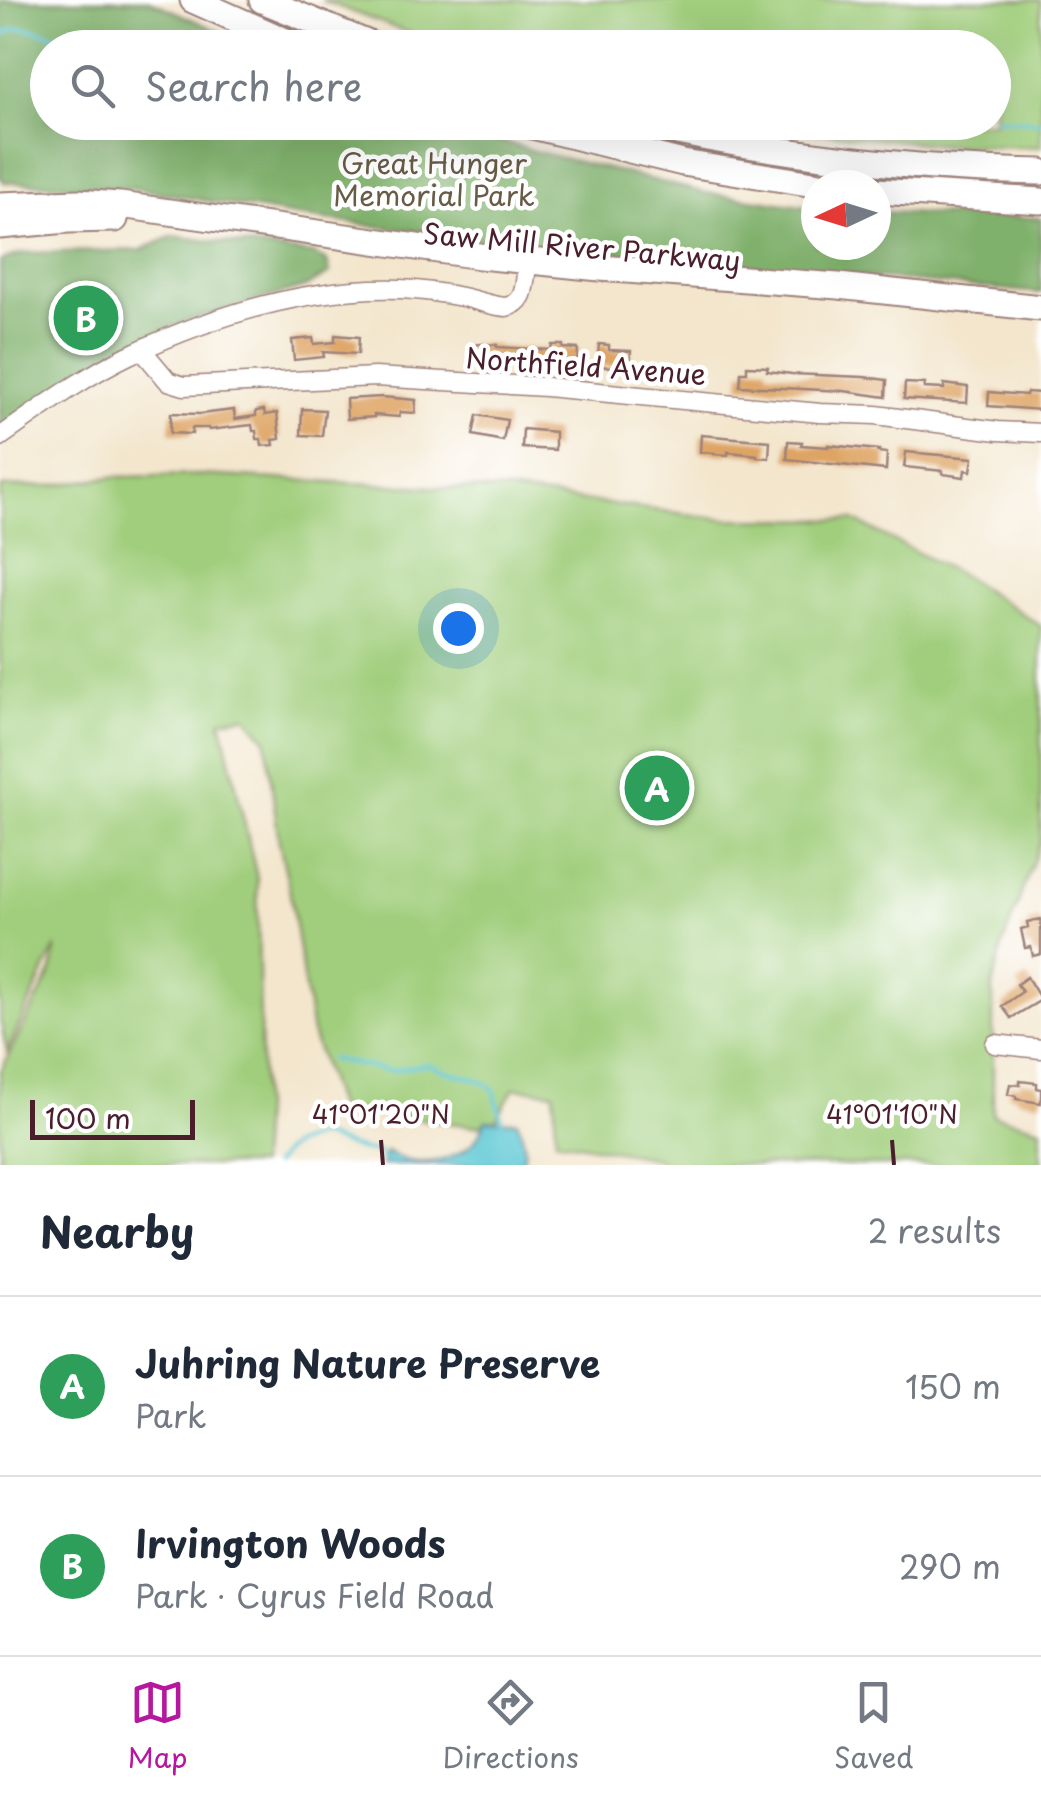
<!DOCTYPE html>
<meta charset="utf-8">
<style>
:root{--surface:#fff;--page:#f6f6f7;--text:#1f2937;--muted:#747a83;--line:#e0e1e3;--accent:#b5179e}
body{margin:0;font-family:"Playpen Sans",sans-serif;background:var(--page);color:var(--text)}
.compass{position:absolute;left:801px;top:170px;width:90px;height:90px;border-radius:50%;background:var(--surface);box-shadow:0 10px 40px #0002;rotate:266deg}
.scale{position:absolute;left:30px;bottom:25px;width:165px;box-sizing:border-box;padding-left:10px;border:5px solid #4a1f2b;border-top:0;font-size:28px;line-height:35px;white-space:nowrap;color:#4a1f2b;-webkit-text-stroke:8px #fff;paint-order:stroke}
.you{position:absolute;left:458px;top:628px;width:35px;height:35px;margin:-25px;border:8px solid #fff;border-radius:50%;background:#1a73e8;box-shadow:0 0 0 15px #1a73e833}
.badge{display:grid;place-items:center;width:65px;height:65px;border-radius:50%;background:var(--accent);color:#fff;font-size:32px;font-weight:700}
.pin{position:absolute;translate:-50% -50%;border:5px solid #fff;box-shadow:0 2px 10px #0006}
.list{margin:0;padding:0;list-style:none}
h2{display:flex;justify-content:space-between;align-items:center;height:130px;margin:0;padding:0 40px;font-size:42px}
h2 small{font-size:32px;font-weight:400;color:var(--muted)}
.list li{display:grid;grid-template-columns:65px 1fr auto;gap:30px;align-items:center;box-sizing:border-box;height:180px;padding:0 40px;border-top:2px solid var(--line)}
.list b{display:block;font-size:38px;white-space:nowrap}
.list p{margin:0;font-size:32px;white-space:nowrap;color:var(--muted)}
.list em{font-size:32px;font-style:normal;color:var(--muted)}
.icon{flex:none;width:55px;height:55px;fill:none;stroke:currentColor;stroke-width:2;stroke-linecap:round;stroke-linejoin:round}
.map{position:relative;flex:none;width:1041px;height:1165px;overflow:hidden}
.search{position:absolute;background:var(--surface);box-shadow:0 10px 40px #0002;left:30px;right:30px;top:30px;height:110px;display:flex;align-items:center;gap:25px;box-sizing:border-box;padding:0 35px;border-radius:55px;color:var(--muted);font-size:38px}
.sheet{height:490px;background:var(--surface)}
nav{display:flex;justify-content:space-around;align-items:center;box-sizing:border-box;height:140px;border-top:2px solid var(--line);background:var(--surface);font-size:28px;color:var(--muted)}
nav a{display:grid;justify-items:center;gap:5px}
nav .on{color:var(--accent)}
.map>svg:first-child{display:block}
</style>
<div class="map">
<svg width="1041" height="1165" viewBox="0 0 1041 1165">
<rect width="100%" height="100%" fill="#fff"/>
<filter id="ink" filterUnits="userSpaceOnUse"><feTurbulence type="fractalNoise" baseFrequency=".01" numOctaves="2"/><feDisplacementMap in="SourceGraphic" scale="20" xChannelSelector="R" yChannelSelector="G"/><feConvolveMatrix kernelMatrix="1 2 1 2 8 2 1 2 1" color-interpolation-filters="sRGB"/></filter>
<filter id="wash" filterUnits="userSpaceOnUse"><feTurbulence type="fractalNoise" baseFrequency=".0048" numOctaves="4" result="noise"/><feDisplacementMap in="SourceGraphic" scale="40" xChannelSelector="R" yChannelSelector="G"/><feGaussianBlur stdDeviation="2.25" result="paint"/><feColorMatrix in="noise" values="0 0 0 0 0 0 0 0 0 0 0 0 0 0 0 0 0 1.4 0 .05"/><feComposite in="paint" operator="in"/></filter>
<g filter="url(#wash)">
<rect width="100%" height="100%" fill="#f3e6cd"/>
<path fill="#a0ce7c" stroke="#757654" stroke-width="2.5" d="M 321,0 L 1041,0 L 1041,147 L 944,145 L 759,126 L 741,123 L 994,122 L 994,48 L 446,47 Z
M 200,475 L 508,491 L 724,519 L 853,520 L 965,577 L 1041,626 L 1041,840 L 1003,943 L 993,984 L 993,1115 L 1041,1128 L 1041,1165 L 665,1165 L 655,1158 L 556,1140 L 554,1092 L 514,1088 L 494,1123 L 474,1126 L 338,1109 L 312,1033 L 289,887 L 279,842 L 266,739 L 246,716 L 221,720 L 257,878 L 262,1110 L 259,1165 L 0,1165 L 0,1072 L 52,971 L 56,946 L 7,1052 L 0,1020 L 0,493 L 2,487 L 48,486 L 112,477 Z"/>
<path fill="#80b16c" stroke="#65684c" stroke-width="2.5" d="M 0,0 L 149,0 L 254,47 L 48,48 L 48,122 L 443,123 L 530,150 L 706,193 L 816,208 L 816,245 L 876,245 L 876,212 L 1041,218 L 1041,293 L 533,246 L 295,216 L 138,189 L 4,182 L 0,176 Z
M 173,236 L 314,254 L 327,261 L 330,273 L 305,287 L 187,321 L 105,355 L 0,427 L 0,261 L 23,253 L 141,250 Z"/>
<path fill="#5bc7d4" stroke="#527380" stroke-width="2.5" d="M 485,1120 L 517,1121 C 523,1135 529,1152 520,1165 L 382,1165 L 386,1152 C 395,1156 405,1162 416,1162 C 446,1164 477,1151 485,1120 Z"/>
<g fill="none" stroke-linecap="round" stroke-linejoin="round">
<path stroke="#5bc7d4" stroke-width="4" d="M 0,37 C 2,36 12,29 14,29 C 31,25 70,41 86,48
M 994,118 L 1041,122
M 330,1059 L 390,1071 L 428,1064 L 447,1072 L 472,1078 L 485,1083 L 494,1090 L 502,1120
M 274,1165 L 283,1153 L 291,1146 L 319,1136 L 362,1150 L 378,1152 L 383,1160"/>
</g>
<g id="blocks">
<path fill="#dea464" d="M 335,335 L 359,337 L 358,354 L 323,352 L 324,357 L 294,360 L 292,340 L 313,338 L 314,344 L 335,342 Z
M 483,344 L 497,345 L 497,347 L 551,350 L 552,345 L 563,345 L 563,348 L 578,349 L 577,364 L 537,361 L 537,365 L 468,362 L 469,345 Z
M 599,344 L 609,345 L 609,350 L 631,351 L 630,368 L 597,366 Z
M 747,366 L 768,367 L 767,371 L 792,374 L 864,377 L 887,380 L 886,397 L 844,391 L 740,386 L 741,372 L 747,372 Z
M 905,383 L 925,384 L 924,388 L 944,389 L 944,384 L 968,387 L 967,403 L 904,399 Z
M 989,392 L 1026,395 L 1027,392 L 1040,393 L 1041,410 L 988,406 Z
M 382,397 L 416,400 L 415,413 L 400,412 L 399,417 L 374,415 L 374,417 L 347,419 L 346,399 Z
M 302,409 L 325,410 L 322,436 L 301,435 Z
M 234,410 L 235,419 L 256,416 L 256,411 L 264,410 L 265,415 L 277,413 L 280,439 L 273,440 L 274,445 L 262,446 L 261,439 L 257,439 L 256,431 L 253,431 L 252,425 L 209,430 L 208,428 L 192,428 L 192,434 L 170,433 L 171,413 L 200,414 Z
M 477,415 L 507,420 L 503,441 L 473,435 Z
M 523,429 L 555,432 L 555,450 L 522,448 Z
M 701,435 L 770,441 L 769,458 L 757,457 L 757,455 L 728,452 L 728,455 L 714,454 L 714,453 L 700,452 Z
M 788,441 L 802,442 L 801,445 L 828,447 L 828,445 L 879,450 L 878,452 L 887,453 L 886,470 L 787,459 Z
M 906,452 L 973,458 L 971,471 L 965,470 L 964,477 L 943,474 L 943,471 L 904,467 Z
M 1041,919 L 1041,954 L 1033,956 L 1031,947 L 1025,948 L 1021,929 L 1028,927 L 1027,922 Z
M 1027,977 L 1041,1000 L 1011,1018 L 1002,1006 L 1022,992 L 1017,984 Z
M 1020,1081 L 1037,1083 L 1037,1088 L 1041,1089 L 1041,1103 L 1016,1099 L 1016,1096 L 1008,1094 L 1010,1084 L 1020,1085 Z"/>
</g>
</g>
<g filter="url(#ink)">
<use href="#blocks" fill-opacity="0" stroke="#9e827c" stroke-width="2.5"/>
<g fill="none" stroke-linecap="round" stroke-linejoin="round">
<defs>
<path id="minor" d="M 142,350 L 168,381 L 184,386 L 375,377 L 546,387 L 820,413 L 876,415 L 998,431 L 1041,433
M 0,437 C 42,408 83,377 129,355 C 214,315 306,286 401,289 C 422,290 442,293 462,297 C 477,300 491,306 506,307 C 524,303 524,290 526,274
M 995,1044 L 1041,1049"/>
<path id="highway" d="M 193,0 L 301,48
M 262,0 L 379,48
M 516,122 L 683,163 L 820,185
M 631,122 C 766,153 903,169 1041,172
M 876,191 L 1041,201
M 0,205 L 78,202 L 120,205 L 480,256 L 600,268 L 838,286 L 1041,308
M 0,226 L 68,220 L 115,219"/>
</defs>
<use href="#minor" stroke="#9e827c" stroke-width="21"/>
<use href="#highway" stroke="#9e827c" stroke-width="29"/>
<use href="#minor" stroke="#fff" stroke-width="18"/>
<use href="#highway" stroke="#fff" stroke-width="25"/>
</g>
</g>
<path fill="none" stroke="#4a1f2b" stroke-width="4" d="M 381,1140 L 383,1165M 892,1140 L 894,1165"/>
<g text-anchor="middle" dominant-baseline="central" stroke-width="9" stroke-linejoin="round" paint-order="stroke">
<g font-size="28" fill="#685c47" stroke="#fff">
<text x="434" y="162">Great Hunger<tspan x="434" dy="32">Memorial Park</tspan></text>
</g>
<g font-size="28" fill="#4a1f2b" stroke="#fff">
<text transform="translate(582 246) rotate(5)">Saw Mill River Parkway</text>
<text transform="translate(586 365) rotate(4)">Northfield Avenue</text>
</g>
</g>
<g font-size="25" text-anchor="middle" fill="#4a1f2b" stroke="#fff" stroke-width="9" stroke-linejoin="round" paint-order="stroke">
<text x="381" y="1124">41°01'20"N</text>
<text x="892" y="1124">41°01'10"N</text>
</g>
</svg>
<svg class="compass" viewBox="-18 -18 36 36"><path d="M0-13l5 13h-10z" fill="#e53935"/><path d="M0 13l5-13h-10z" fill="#747a83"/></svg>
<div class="scale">100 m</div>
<div class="you"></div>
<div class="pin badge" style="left:657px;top:788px;background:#2e9e5b">A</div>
<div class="pin badge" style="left:86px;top:318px;background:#2e9e5b">B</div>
<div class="search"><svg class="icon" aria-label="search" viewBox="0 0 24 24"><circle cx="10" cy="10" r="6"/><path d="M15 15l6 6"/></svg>Search here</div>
</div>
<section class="sheet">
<h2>Nearby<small>2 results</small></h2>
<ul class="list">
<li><span class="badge" style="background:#2e9e5b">A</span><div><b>Juhring Nature Preserve</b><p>Park</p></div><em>150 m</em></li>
<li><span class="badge" style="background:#2e9e5b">B</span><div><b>Irvington Woods</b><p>Park · Cyrus Field Road</p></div><em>290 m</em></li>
</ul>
</section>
<nav>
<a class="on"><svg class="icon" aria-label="map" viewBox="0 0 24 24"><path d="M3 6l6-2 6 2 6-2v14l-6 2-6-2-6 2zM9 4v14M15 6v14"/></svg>Map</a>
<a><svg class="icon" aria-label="directions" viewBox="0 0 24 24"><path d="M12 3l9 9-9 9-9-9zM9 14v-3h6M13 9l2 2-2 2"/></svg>Directions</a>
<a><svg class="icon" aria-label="saved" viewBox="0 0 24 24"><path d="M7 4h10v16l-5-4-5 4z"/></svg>Saved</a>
</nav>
